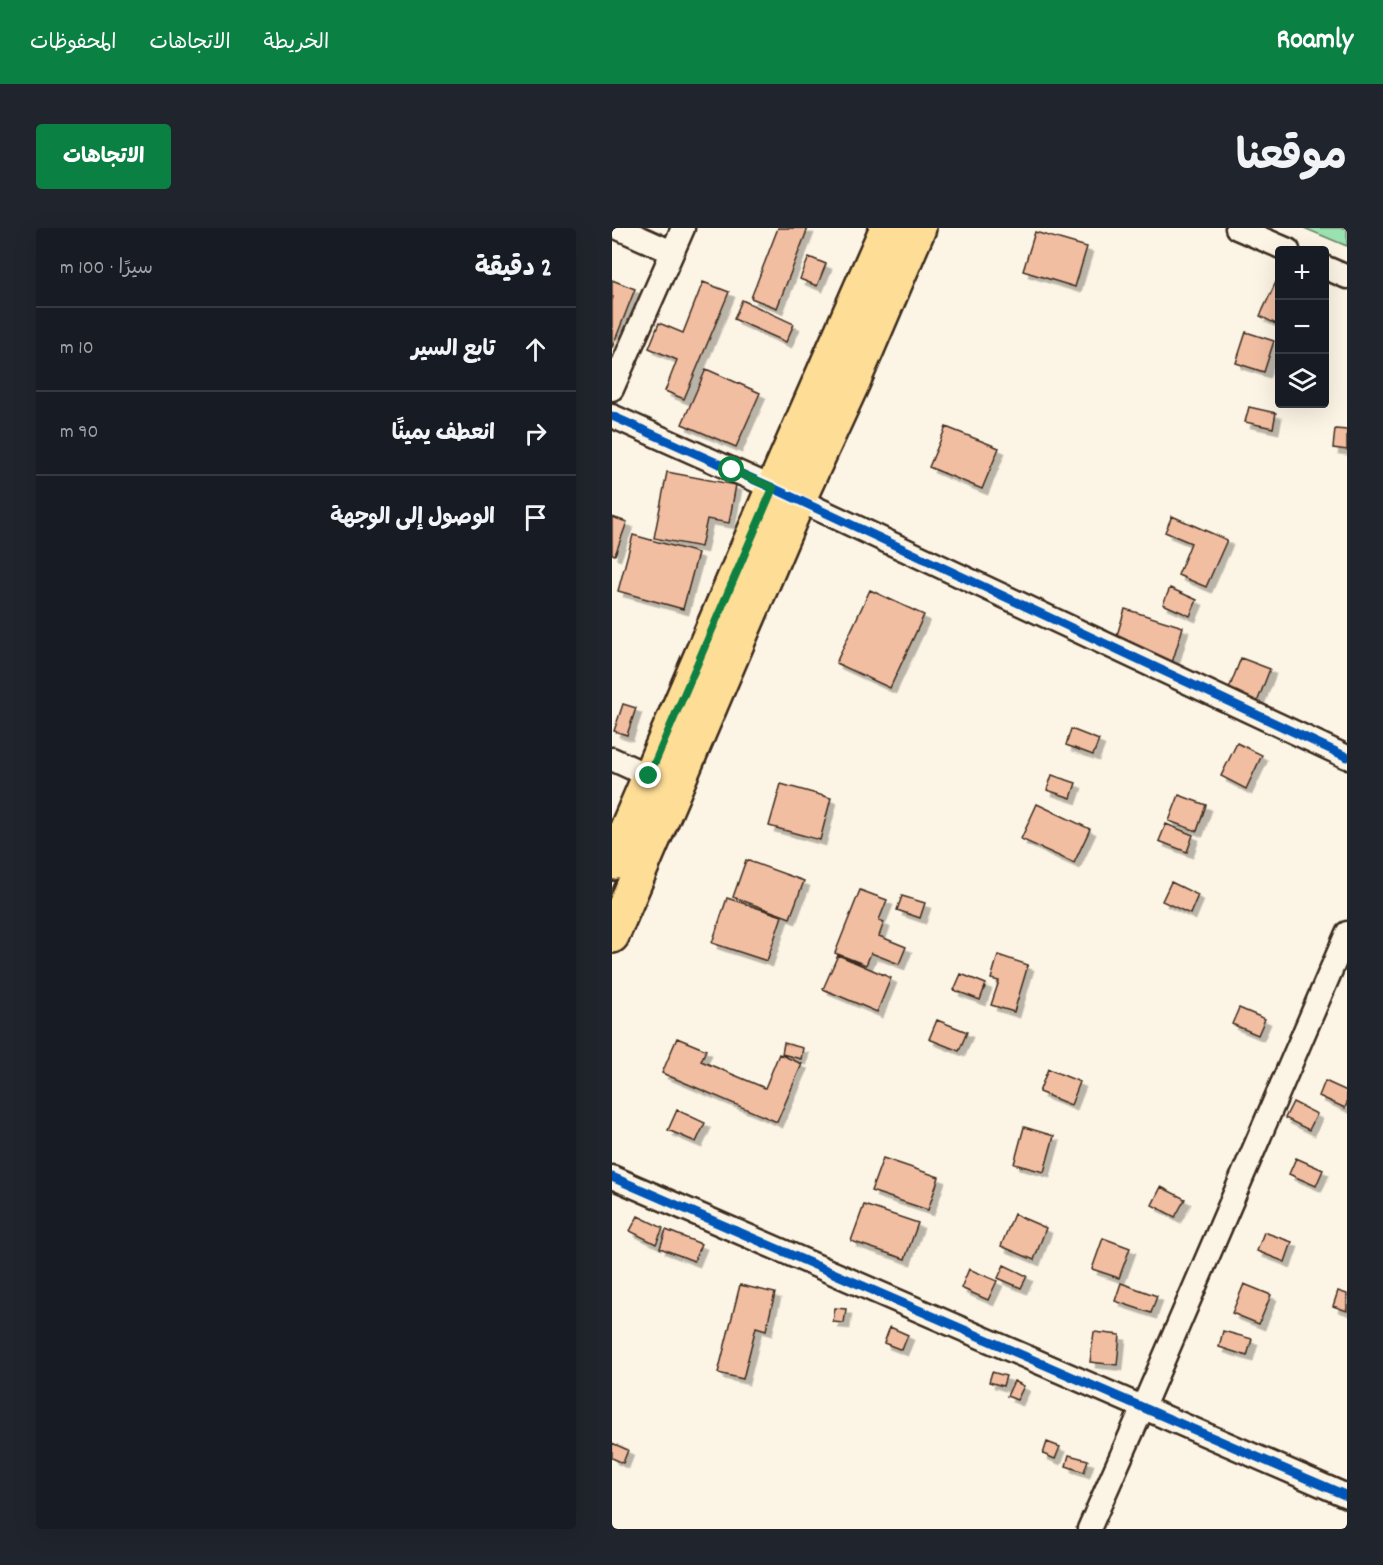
<!DOCTYPE html>
<html lang="ar">
<meta charset="utf-8">
<style>
:root{--surface:#171b24;--page:#20242c;--text:#f1f3f6;--muted:#9ea1a6;--line:#363941;--accent:#0b8043}
body{margin:0;font-family:Dekko,"Playpen Sans Arabic",sans-serif;background:var(--page);color:var(--text);direction:rtl}
.controls{position:absolute;right:18px;top:18px;display:grid;overflow:hidden;border-radius:6px;box-shadow:0 6px 24px #0002}
.controls button{width:54px;height:54px;display:grid;place-items:center;padding:0;border:0;border-bottom:2px solid var(--line);background:var(--surface);color:var(--text);font:30px sans-serif}
.stop{position:absolute;width:18px;height:18px;margin:-14px;border:4px solid #0b8043;border-radius:50%;background:#fff}
.stop.end{background:#0b8043;border-color:#fff;box-shadow:0 2px 6px #0008}
.list{margin:0;padding:0;list-style:none}
h2{display:flex;justify-content:space-between;align-items:center;height:78px;margin:0;padding:0 24px;font-size:26px}
h2 small{font-size:20px;font-weight:400;color:var(--muted)}
.list li{display:grid;grid-template-columns:39px 1fr auto;gap:18px;align-items:center;box-sizing:border-box;height:84px;padding:0 24px;border-top:2px solid var(--line)}
.list b{display:block;font-size:22px;white-space:nowrap}
.list em{font-size:20px;font-style:normal;color:var(--muted)}
.icon{flex:none;width:33px;height:33px;fill:none;stroke:currentColor;stroke-width:2;stroke-linecap:round;stroke-linejoin:round}
.map{position:relative;flex:none;width:735px;height:1301px;overflow:hidden;direction:ltr;border-radius:6px}
header{display:flex;align-items:center;gap:36px;box-sizing:border-box;height:84px;padding:0 30px;background:var(--accent);color:#fff}
header strong{font-size:28px}
nav{display:flex;gap:33px;margin-inline-start:auto;font-size:21px}
.intro{display:flex;align-items:center;justify-content:space-between;box-sizing:border-box;height:144px;padding:0 36px}
h1{margin:0;font-size:42px}
.button{padding:15px 27px;border-radius:6px;background:var(--accent);color:#fff;font-size:21px;font-weight:700}
main{display:flex;gap:36px;padding:0 36px}
aside{flex:1;background:var(--surface);border-radius:6px;box-shadow:0 6px 24px #0002}
.map>svg:first-child{display:block}
</style>
<header>
<strong>Roamly</strong>
<nav><a>الخريطة</a><a>الاتجاهات</a><a>المحفوظات</a></nav>
</header>
<div class="intro"><h1>موقعنا</h1><a class="button">الاتجاهات</a></div>
<main>
<div class="map">
<svg width="735" height="1301" viewBox="0 0 735 1301">
<defs>
<filter id="shadow"><feDropShadow dx="5.5" dy="5.5" stdDeviation="0" flood-color="#0004"/></filter>
</defs>
<rect width="100%" height="100%" fill="#fcf5e5"/>
<filter id="ink" filterUnits="userSpaceOnUse"><feTurbulence type="fractalNoise" baseFrequency=".0167" numOctaves="2"/><feDisplacementMap in="SourceGraphic" scale="12" xChannelSelector="R" yChannelSelector="G"/><feConvolveMatrix kernelMatrix="1 2 1 2 8 2 1 2 1" color-interpolation-filters="sRGB"/></filter>
<g filter="url(#ink)">
<path fill="#9ae3b1" stroke="#6a8668" stroke-width="1.5" d="M 692,0 L 735,0 L 735,18 Z"/>
<path fill="#f1bea2" stroke="#3b2a1e" stroke-width="1.5" filter="url(#shadow)" d="M 166,0 L 196,0 L 165,80 L 139,70 Z
M 423,4 L 475,19 L 463,59 L 411,43 Z
M 197,29 L 214,36 L 205,58 L 188,51 Z
M 0,52 L 23,61 L 0,120 L 0,73 L 1,69 L 0,69 Z
M 91,54 L 117,64 L 72,171 L 53,163 L 65,132 L 37,120 L 47,95 L 71,105 Z
M 664,54 L 668,56 L 668,98 L 648,88 Z
M 130,72 L 182,96 L 174,114 L 122,91 Z
M 634,104 L 662,113 L 652,144 L 624,135 Z
M 94,141 L 148,165 L 124,219 L 70,196 Z
M 637,179 L 664,185 L 661,200 L 633,194 Z
M 334,199 L 387,220 L 370,261 L 317,239 Z
M 723,201 L 735,202 L 735,222 L 721,220 Z
M 55,244 L 124,257 L 117,295 L 95,291 L 89,319 L 42,310 Z
M 560,288 L 615,312 L 594,359 L 566,347 L 579,315 L 553,304 Z
M 0,289 L 15,294 L 3,327 L 0,326 Z
M 21,307 L 86,325 L 71,381 L 6,363 Z
M 558,360 L 585,372 L 578,388 L 551,376 Z
M 258,362 L 312,387 L 278,460 L 224,435 Z
M 513,381 L 571,399 L 560,435 L 502,417 Z
M 629,430 L 658,441 L 644,477 L 615,466 Z
M 11,476 L 24,480 L 15,507 L 2,503 Z
M 459,501 L 487,512 L 481,527 L 454,517 Z
M 625,515 L 650,527 L 634,561 L 609,548 Z
M 440,547 L 464,555 L 459,570 L 435,562 Z
M 169,556 L 219,570 L 208,612 L 157,598 Z
M 567,567 L 594,577 L 585,603 L 557,593 Z
M 425,576 L 478,601 L 462,635 L 409,611 Z
M 554,596 L 581,607 L 575,624 L 547,613 Z
M 134,632 L 192,653 L 178,690 L 121,669 Z
M 559,654 L 586,667 L 578,686 L 550,673 Z
M 248,662 L 275,672 L 267,692 L 272,694 L 267,708 L 294,719 L 287,736 L 259,725 L 254,737 L 223,725 Z
M 290,668 L 313,675 L 308,690 L 285,682 Z
M 115,670 L 170,688 L 155,733 L 100,715 Z
M 226,727 L 279,750 L 265,784 L 211,761 Z
M 386,727 L 416,737 L 402,784 L 379,777 L 387,753 L 379,751 Z
M 349,746 L 374,756 L 368,772 L 342,762 Z
M 627,780 L 653,791 L 646,807 L 620,796 Z
M 325,792 L 355,804 L 347,823 L 317,811 Z
M 65,810 L 94,822 L 89,833 L 153,860 L 167,826 L 190,836 L 165,894 L 50,845 Z
M 172,815 L 191,820 L 189,831 L 170,826 Z
M 436,841 L 468,854 L 459,877 L 427,864 Z
M 713,853 L 735,863 L 735,875 L 733,880 L 707,868 Z
M 681,874 L 705,886 L 697,902 L 673,890 Z
M 65,882 L 93,895 L 84,914 L 56,902 Z
M 412,899 L 442,908 L 432,944 L 402,936 Z
M 271,930 L 327,949 L 316,982 L 259,963 Z
M 684,930 L 711,942 L 704,958 L 677,946 Z
M 549,959 L 573,971 L 563,989 L 540,977 Z
M 252,977 L 306,995 L 293,1031 L 239,1013 Z
M 402,986 L 434,1000 L 422,1032 L 389,1018 Z
M 26,988 L 51,1000 L 44,1016 L 18,1003 Z
M 54,1002 L 89,1016 L 82,1033 L 48,1020 Z
M 652,1004 L 680,1014 L 673,1034 L 645,1023 Z
M 491,1010 L 518,1020 L 507,1050 L 480,1041 Z
M 392,1037 L 415,1048 L 409,1060 L 386,1050 Z
M 357,1041 L 385,1053 L 376,1072 L 349,1060 Z
M 509,1055 L 545,1068 L 539,1085 L 503,1073 Z
M 632,1056 L 659,1067 L 647,1096 L 620,1085 Z
M 128,1057 L 163,1065 L 154,1102 L 144,1099 L 131,1151 L 106,1145 Z
M 726,1063 L 735,1066 L 735,1083 L 721,1078 Z
M 223,1080 L 234,1081 L 232,1095 L 221,1094 Z
M 278,1099 L 296,1107 L 290,1122 L 272,1115 Z
M 611,1103 L 640,1111 L 635,1128 L 607,1119 Z
M 482,1104 L 508,1107 L 505,1137 L 478,1134 Z
M 380,1144 L 394,1148 L 391,1158 L 377,1154 Z
M 402,1153 L 412,1158 L 405,1172 L 395,1168 Z
M 435,1214 L 448,1219 L 443,1231 L 431,1226 Z
M 0,1215 L 16,1222 L 11,1235 L 0,1230 Z
M 457,1227 L 476,1232 L 472,1244 L 454,1238 Z"/>
<g fill="none" stroke-linecap="round" stroke-linejoin="round">
<defs>
<path id="street" d="M 6,0 L 60,24
M 625,0 L 676,22
M 712,39 L 735,49
M 0,161 L 71,0
M 0,188 L 161,260 L 735,529
M 0,531 L 37,548
M 0,949 L 735,1268
M 477,1301 L 531,1179 L 735,705"/>
<path id="primary" d="M 0,635 L 161,260 L 275,0
M 0,708 L 186,273 L 241,154 L 307,0"/>
</defs>
<use href="#street" stroke="#3b2a1e" stroke-width="27"/>
<use href="#primary" stroke="#3b2a1e" stroke-width="38"/>
<use href="#street" stroke="#fcf5e5" stroke-width="22"/>
<use href="#primary" stroke="#fedd96" stroke-width="33"/>
<defs>
<path id="cycleway" d="M 0,188 L 161,260 L 735,529
M 0,949 L 735,1268"/>
</defs>
<use href="#cycleway" stroke="#fcf5e5" stroke-width="13"/>
<use href="#cycleway" stroke="#0057b8" stroke-width="9"/>
</g>
</g>
<g fill="none" stroke-linecap="round" stroke-linejoin="round" filter="url(#ink)">
<path stroke="#0b8043" stroke-width="8" d="M 37,548 L 161,260 L 120,242"/>
</g>
</svg>
<div class="controls">
<button>+</button>
<button>−</button>
<button><svg class="icon" aria-label="layers" viewBox="0 0 24 24"><path d="M12 4l9 5-9 5-9-5zM3 14l9 5 9-5"/></svg></button>
</div>
<div class="stop" style="left:120px;top:242px"></div>
<div class="stop end" style="left:37px;top:548px"></div>
</div>
<aside>
<h2>2 دقيقة<small>سيرًا · 100 m</small></h2>
<ul class="list">
<li><svg class="icon" aria-label="ahead" viewBox="0 0 24 24"><path d="M12 20V5M6 11l6-6 6 6"/></svg><div><b>تابع السير</b></div><em>10 m</em></li>
<li><svg class="icon" aria-label="right" viewBox="0 0 24 24"><path d="M7 20v-9h11M14 6l5 5-5 5"/></svg><div><b>انعطف يمينًا</b></div><em>90 m</em></li>
<li><svg class="icon" aria-label="arrive" viewBox="0 0 24 24"><path d="M6 21V4h12l-3 4 3 4H6"/></svg><div><b>الوصول إلى الوجهة</b></div></li>
</ul>
</aside>
</main>
